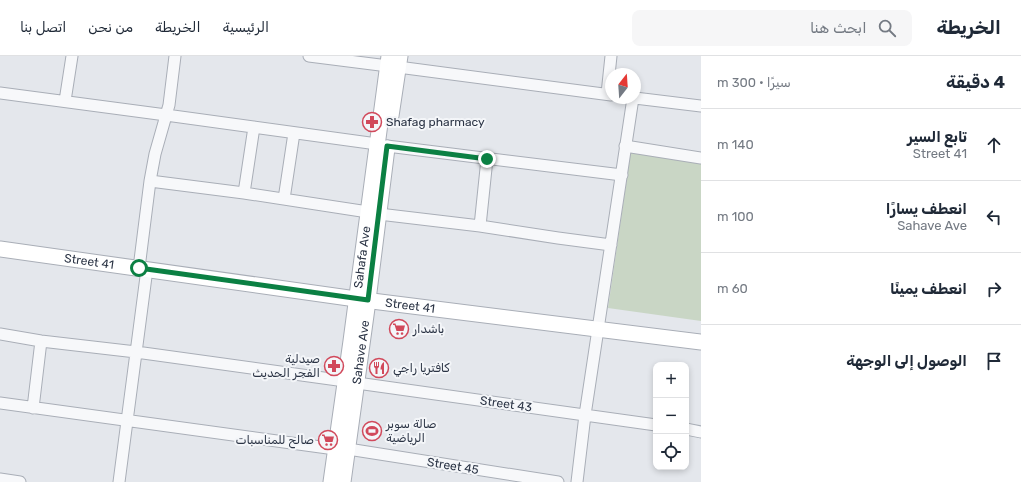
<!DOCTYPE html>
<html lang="ar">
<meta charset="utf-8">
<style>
:root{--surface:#fff;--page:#f6f6f7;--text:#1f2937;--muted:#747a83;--line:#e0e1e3}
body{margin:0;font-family:Rubik,Cairo,sans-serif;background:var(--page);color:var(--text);direction:rtl}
.controls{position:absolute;right:12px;bottom:12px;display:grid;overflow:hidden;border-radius:8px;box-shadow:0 2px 6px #0003}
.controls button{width:36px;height:36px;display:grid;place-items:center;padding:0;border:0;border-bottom:1px solid var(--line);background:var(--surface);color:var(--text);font:20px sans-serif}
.compass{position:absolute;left:605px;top:12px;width:36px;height:36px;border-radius:50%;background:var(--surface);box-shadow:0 2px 6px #0003;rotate:17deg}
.stop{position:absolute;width:12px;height:12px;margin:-9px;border:3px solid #0b8043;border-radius:50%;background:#fff}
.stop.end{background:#0b8043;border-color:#fff;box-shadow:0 1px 4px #0008}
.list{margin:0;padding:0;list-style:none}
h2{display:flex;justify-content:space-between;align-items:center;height:52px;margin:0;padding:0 16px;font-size:17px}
h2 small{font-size:13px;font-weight:400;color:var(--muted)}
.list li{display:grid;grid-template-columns:26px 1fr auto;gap:12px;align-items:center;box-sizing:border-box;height:72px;padding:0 16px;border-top:1px solid var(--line)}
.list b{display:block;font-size:15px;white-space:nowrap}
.list p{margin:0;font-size:13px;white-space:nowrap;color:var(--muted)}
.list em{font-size:13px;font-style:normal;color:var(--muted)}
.icon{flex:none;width:22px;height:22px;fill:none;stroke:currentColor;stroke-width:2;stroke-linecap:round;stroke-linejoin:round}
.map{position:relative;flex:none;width:701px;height:426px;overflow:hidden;direction:ltr}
header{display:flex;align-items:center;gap:24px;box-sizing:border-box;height:56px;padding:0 20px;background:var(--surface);border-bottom:1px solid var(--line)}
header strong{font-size:19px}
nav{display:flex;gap:22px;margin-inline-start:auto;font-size:14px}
.search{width:280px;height:36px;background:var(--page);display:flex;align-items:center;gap:10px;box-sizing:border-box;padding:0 14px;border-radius:8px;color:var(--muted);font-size:15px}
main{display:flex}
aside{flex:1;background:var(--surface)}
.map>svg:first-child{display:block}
</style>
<header>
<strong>الخريطة</strong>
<div class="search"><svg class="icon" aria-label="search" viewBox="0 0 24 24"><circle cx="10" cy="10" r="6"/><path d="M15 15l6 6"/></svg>ابحث هنا</div>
<nav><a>الرئيسية</a><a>الخريطة</a><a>من نحن</a><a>اتصل بنا</a></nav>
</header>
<main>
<aside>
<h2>4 دقيقة<small>سيرًا · 300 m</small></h2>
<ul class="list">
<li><svg class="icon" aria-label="ahead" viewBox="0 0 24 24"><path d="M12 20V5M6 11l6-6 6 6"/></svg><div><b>تابع السير</b><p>Street 41</p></div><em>140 m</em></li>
<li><svg class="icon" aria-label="left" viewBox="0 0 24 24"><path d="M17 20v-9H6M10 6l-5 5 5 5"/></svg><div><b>انعطف يسارًا</b><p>Sahave Ave</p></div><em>100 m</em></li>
<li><svg class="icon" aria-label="right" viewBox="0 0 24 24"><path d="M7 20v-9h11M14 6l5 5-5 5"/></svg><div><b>انعطف يمينًا</b></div><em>60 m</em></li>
<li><svg class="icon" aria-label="arrive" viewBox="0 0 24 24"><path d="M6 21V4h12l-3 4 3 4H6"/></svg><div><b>الوصول إلى الوجهة</b></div></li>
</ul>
</aside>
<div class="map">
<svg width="701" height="426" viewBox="0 0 701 426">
<rect width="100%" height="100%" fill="#e4e7ec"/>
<path fill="#c9d6c5" d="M 631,94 L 701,103 L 701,265 L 608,252 Z"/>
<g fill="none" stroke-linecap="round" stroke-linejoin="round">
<defs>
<path id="street" d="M 309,0 L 388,10
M 398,11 L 611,39
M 0,37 L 166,59 L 377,88
M 607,38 L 611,0
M 635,42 L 701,50
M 65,45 L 72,0
M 387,90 L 622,119
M 625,90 L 701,102
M 150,125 L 244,137 L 368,156
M 244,137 L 254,71
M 284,143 L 294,77
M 379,158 L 480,170 L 487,103
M 480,170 L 558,182 L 611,189
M 139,212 L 150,125 L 155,98 L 169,49 L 175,0
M 0,278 L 41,285 L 136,296 L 345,325
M 357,327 L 656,369
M 0,347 L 335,393
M 33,352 L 41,285
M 686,373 L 701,376
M 348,393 L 558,426
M 0,423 L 20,426
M 119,426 L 147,213
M 577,426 L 585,359 L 633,42"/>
<g id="secondary">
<path d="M 391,60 L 400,0"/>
<path id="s1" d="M 0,193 L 356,243 L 701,286"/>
<path id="s2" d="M 331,426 L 351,285 L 389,0"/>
<path id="s3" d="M 343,426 L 367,252 L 387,92"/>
</g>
</defs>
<use href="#street" stroke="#a9aeb7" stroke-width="13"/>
<use href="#secondary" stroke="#a9aeb7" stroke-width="17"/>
<use href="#street" stroke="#f7f8fa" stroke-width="11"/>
<use href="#secondary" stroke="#fff" stroke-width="15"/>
</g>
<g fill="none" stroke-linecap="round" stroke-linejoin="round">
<path stroke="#0b8043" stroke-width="5" d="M 139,212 L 368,244 L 387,90 L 487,103"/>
</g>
<defs>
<symbol id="pharmacy-ring" viewBox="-11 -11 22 22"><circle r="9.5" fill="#f4f6f9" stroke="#d1495b" stroke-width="1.5"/><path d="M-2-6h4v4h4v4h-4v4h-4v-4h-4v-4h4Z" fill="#d1495b"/></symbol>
<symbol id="supermarket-ring" viewBox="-11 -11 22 22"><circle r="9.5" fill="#f4f6f9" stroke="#d1495b" stroke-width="1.5"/><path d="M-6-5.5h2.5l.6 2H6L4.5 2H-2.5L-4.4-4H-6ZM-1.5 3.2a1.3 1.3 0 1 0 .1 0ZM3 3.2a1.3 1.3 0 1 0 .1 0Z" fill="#d1495b"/></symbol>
<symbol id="restaurant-ring" viewBox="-11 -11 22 22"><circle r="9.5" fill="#f4f6f9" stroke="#d1495b" stroke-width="1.5"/><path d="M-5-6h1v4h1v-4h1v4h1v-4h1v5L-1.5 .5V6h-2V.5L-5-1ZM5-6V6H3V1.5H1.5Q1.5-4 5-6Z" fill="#d1495b"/></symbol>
<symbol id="stadium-ring" viewBox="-11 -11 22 22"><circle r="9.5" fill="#f4f6f9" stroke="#d1495b" stroke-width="1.5"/><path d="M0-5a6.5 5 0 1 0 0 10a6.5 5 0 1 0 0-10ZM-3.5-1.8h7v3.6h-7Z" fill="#d1495b"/></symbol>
</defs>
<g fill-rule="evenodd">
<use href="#pharmacy-ring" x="361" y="55" width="22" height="22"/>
<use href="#supermarket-ring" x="388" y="262" width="22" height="22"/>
<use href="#pharmacy-ring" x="323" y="299" width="22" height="22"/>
<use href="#restaurant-ring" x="368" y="301" width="22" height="22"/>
<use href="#stadium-ring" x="361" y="364" width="22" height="22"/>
<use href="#supermarket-ring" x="317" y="373" width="22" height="22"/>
</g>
<g text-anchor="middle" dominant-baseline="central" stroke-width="4" stroke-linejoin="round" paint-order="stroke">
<g font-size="12" fill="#2b3445" stroke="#f4f6f9" text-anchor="start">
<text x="386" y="66">Shafag pharmacy</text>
<text x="413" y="273">باشدار</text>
<text x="320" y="303" text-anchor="end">صيدلية<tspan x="320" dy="14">الفجر الحديث</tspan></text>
<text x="393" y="312">كافتريا راجي</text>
<text x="386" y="368">صالة سوبر<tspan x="386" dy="14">الرياضية</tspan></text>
<text x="314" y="384" text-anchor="end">صالح للمناسبات</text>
</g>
<g font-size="12" fill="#2b3445" stroke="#f4f6f9">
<text stroke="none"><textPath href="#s2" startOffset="227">Sahafa Ave</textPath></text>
<text stroke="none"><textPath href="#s1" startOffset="90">Street 41</textPath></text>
<text stroke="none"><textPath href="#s1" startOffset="414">Street 41</textPath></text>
<text stroke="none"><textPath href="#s3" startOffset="131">Sahave Ave</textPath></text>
<text transform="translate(506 348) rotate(8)">Street 43</text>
<text transform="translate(453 410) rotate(9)">Street 45</text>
</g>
</g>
</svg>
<div class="controls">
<button>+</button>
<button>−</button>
<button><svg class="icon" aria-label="locate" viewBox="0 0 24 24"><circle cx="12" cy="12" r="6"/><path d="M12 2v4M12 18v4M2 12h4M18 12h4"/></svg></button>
</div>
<svg class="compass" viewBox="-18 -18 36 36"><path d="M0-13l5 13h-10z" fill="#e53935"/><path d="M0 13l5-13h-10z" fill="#747a83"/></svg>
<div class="stop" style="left:139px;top:212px"></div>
<div class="stop end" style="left:487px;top:103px"></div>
</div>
</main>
